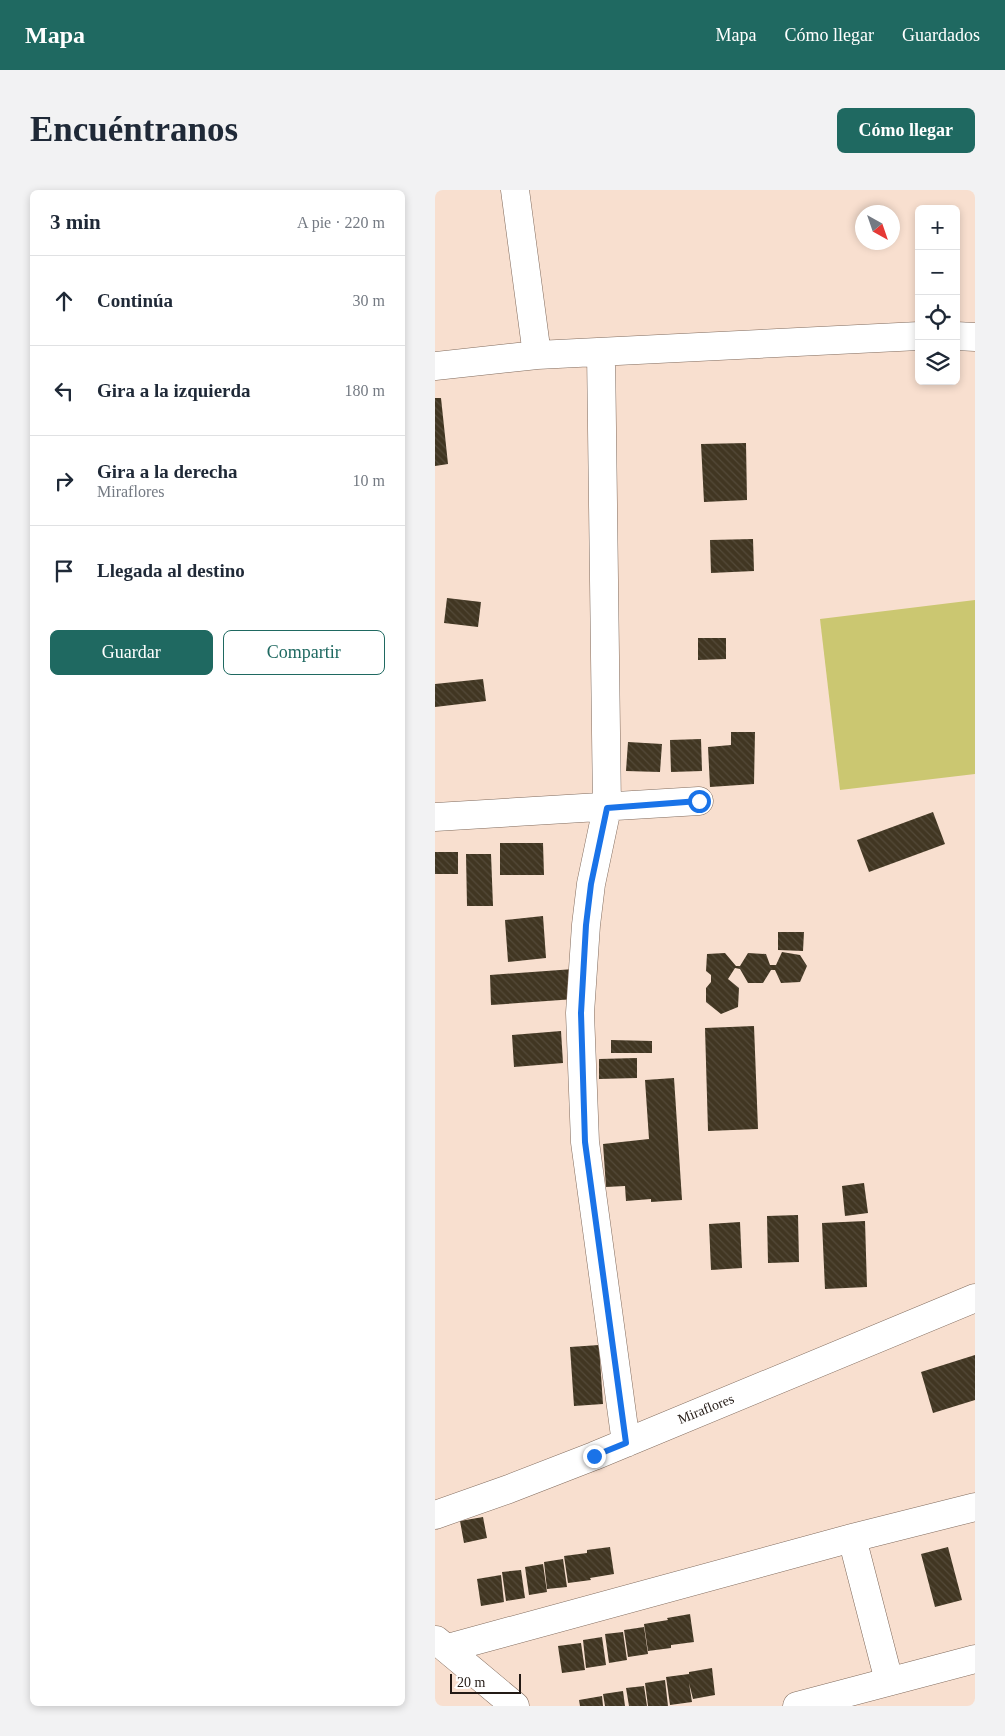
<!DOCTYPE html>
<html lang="es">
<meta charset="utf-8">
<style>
:root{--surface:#fff;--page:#f2f2f3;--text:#1f2937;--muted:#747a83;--line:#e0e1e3;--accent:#1f6961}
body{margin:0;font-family:Georgia,serif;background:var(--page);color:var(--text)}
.controls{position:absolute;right:15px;top:15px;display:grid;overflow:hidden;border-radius:8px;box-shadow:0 2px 8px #0003}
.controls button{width:45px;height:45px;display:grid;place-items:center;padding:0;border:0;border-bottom:1px solid var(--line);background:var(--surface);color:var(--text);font:25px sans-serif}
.compass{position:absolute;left:420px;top:15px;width:45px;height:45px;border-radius:50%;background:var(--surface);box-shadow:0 2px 8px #0003;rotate:140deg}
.scale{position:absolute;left:15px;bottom:12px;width:71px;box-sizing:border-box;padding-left:5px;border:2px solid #231a15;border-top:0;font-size:14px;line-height:18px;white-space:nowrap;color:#231a15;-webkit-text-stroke:4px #fff;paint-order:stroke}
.stop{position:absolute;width:15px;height:15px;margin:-11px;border:4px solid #1a73e8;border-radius:50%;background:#fff}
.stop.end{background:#1a73e8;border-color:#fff;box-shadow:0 1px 5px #0008}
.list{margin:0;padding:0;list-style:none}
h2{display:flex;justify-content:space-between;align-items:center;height:65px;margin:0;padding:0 20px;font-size:21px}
h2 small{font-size:16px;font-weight:400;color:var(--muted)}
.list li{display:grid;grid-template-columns:32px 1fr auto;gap:15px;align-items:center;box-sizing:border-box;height:90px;padding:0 20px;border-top:1px solid var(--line)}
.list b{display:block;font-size:19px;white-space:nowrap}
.list p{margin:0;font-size:16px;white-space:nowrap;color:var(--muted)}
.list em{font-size:16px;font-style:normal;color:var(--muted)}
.actions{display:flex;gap:10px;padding:15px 20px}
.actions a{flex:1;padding:11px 0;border:1px solid var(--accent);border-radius:8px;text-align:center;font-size:18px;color:var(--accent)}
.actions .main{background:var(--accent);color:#fff}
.icon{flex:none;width:28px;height:28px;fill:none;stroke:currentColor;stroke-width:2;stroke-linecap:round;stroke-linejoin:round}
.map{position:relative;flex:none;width:540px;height:1516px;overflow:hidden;border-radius:8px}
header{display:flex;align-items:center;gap:30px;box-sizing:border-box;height:70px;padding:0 25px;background:var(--accent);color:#fff}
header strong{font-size:24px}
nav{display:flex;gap:28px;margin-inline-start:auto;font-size:18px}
.intro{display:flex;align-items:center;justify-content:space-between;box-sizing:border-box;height:120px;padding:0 30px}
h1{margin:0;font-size:35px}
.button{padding:12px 22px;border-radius:8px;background:var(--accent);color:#fff;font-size:18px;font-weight:700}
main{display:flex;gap:30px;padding:0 30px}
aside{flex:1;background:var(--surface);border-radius:8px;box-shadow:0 2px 8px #0003}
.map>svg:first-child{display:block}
</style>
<header>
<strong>Mapa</strong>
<nav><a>Mapa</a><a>Cómo llegar</a><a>Guardados</a></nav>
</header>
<div class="intro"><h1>Encuéntranos</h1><a class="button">Cómo llegar</a></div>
<main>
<aside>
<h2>3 min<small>A pie · 220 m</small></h2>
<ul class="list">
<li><svg class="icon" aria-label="ahead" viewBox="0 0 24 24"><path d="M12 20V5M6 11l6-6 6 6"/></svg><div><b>Continúa</b></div><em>30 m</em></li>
<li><svg class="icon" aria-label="left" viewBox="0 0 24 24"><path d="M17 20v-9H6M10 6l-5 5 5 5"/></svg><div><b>Gira a la izquierda</b></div><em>180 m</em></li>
<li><svg class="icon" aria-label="right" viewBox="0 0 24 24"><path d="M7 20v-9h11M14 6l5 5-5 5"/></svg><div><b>Gira a la derecha</b><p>Miraflores</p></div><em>10 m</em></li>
<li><svg class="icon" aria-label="arrive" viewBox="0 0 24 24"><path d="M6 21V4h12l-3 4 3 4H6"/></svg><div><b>Llegada al destino</b></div></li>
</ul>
<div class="actions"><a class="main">Guardar</a><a>Compartir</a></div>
</aside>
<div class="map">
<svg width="540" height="1516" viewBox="0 0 540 1516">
<defs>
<pattern id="building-back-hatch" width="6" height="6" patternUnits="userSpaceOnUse" patternTransform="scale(1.25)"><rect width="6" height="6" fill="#413622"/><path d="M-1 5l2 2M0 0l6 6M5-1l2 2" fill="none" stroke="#544a39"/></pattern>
</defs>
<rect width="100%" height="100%" fill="#f8dfcf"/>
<path fill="#cbc771" d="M 540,410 L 540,584 L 405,600 L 385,429 Z"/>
<path fill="url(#building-back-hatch)" d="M 0,208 L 6,208 L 13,274 L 0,276 Z
M 311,253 L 312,310 L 269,312 L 266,254 Z
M 318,349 L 319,381 L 276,383 L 275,350 Z
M 12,408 L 46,412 L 43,437 L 9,433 Z
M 263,448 L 291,448 L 291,469 L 263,470 Z
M 48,489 L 51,511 L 0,517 L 0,494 Z
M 296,542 L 320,542 L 319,594 L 275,597 L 273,557 L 296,555 Z
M 266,549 L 267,581 L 236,582 L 235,550 Z
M 193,552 L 227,554 L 225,582 L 191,581 Z
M 498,622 L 510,654 L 434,682 L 422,650 Z
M 65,653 L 108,653 L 109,685 L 65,685 Z
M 0,662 L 23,662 L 23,684 L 0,684 Z
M 31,664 L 56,664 L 58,716 L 32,716 Z
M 108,726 L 111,768 L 73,772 L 70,730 Z
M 343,742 L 369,742 L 368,761 L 343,760 Z
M 347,762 L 365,765 L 372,776 L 365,792 L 346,793 L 340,780 L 336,780 L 328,793 L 313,793 L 305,779 L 300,778 L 293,789 L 304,798 L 303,817 L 286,824 L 271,812 L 271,798 L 276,792 L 276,785 L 271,781 L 272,764 L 290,763 L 301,776 L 305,776 L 313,763 L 331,764 L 335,775 L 341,775 Z
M 139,779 L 140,809 L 56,815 L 55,785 Z
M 319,836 L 323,939 L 273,941 L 270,838 Z
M 126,841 L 128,873 L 79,877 L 77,845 Z
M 176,850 L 217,851 L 217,863 L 176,863 Z
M 202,868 L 202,888 L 164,889 L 164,869 Z
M 239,888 L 247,1010 L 216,1012 L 216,1009 L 191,1011 L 190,996 L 171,997 L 168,954 L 214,949 L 210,890 Z
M 429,993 L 433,1023 L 410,1026 L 407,996 Z
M 363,1025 L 364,1072 L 333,1073 L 332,1026 Z
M 430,1031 L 432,1097 L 390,1099 L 387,1033 Z
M 305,1032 L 307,1078 L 276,1080 L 274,1034 Z
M 164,1155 L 168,1214 L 139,1216 L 135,1157 Z
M 540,1165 L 540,1210 L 498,1223 L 486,1182 Z
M 48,1327 L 52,1348 L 29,1353 L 25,1331 Z
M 175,1357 L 179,1384 L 155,1388 L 156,1390 L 133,1393 L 129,1366 L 152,1363 L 152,1360 Z
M 513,1357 L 527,1410 L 500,1417 L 486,1364 Z
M 128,1369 L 132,1397 L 112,1399 L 109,1372 Z
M 108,1374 L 112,1402 L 94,1405 L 90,1377 Z
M 86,1380 L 90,1408 L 71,1411 L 67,1382 Z
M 66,1385 L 69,1412 L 46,1416 L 42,1389 Z
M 255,1424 L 259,1452 L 236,1455 L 236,1458 L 213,1461 L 209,1434 L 233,1430 L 232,1428 Z
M 209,1437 L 213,1464 L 193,1467 L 189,1440 Z
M 188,1442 L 192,1470 L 174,1473 L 170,1444 Z
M 167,1447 L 171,1475 L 151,1478 L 148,1450 Z
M 146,1453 L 150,1480 L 127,1483 L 123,1456 Z
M 277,1478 L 280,1505 L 258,1509 L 254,1493 L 257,1512 L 235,1515 L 231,1487 L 254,1484 L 254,1482 Z
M 230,1490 L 233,1516 L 213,1516 L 210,1493 Z
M 209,1496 L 212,1516 L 194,1516 L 191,1498 Z
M 188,1501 L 190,1516 L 170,1516 L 168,1504 Z
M 167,1506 L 168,1516 L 145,1516 L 144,1510 Z"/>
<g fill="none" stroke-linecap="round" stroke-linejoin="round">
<defs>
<path id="street" d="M 80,0 L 102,165
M 521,146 L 540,147
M 166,162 L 172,618 L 156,694 L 151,735 L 145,823 L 150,952 L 191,1253
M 0,176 L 102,165 L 484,146
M 0,627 L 264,611
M 0,1325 L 74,1299 L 159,1266 L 540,1108
M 417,1348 L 454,1491
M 1,1450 L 80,1516
M 13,1458 L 417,1348 L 540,1317
M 362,1516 L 540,1469"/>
</defs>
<use href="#street" stroke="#816b5d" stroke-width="29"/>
<use href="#street" stroke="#fff" stroke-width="28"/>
</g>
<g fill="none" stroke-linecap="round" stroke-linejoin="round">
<path stroke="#1a73e8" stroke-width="6" d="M 159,1266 L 191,1253 L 150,952 L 146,823 L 151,735 L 156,694 L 172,618 L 264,611"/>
</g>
<g text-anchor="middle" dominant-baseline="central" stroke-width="5" stroke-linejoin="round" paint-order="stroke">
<g font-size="14" fill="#231a15" stroke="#fff">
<text transform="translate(271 1219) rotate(-22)">Miraflores</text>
</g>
</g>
</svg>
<div class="controls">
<button>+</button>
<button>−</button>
<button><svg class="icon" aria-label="locate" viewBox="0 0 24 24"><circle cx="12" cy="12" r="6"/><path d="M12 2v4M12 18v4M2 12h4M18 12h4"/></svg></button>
<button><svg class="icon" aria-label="layers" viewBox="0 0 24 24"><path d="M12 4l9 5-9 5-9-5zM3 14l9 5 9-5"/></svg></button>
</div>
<svg class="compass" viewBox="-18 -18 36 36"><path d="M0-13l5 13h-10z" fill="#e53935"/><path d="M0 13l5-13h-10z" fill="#747a83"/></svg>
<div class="scale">20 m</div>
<div class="stop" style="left:264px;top:611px"></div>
<div class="stop end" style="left:159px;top:1266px"></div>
</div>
</main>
